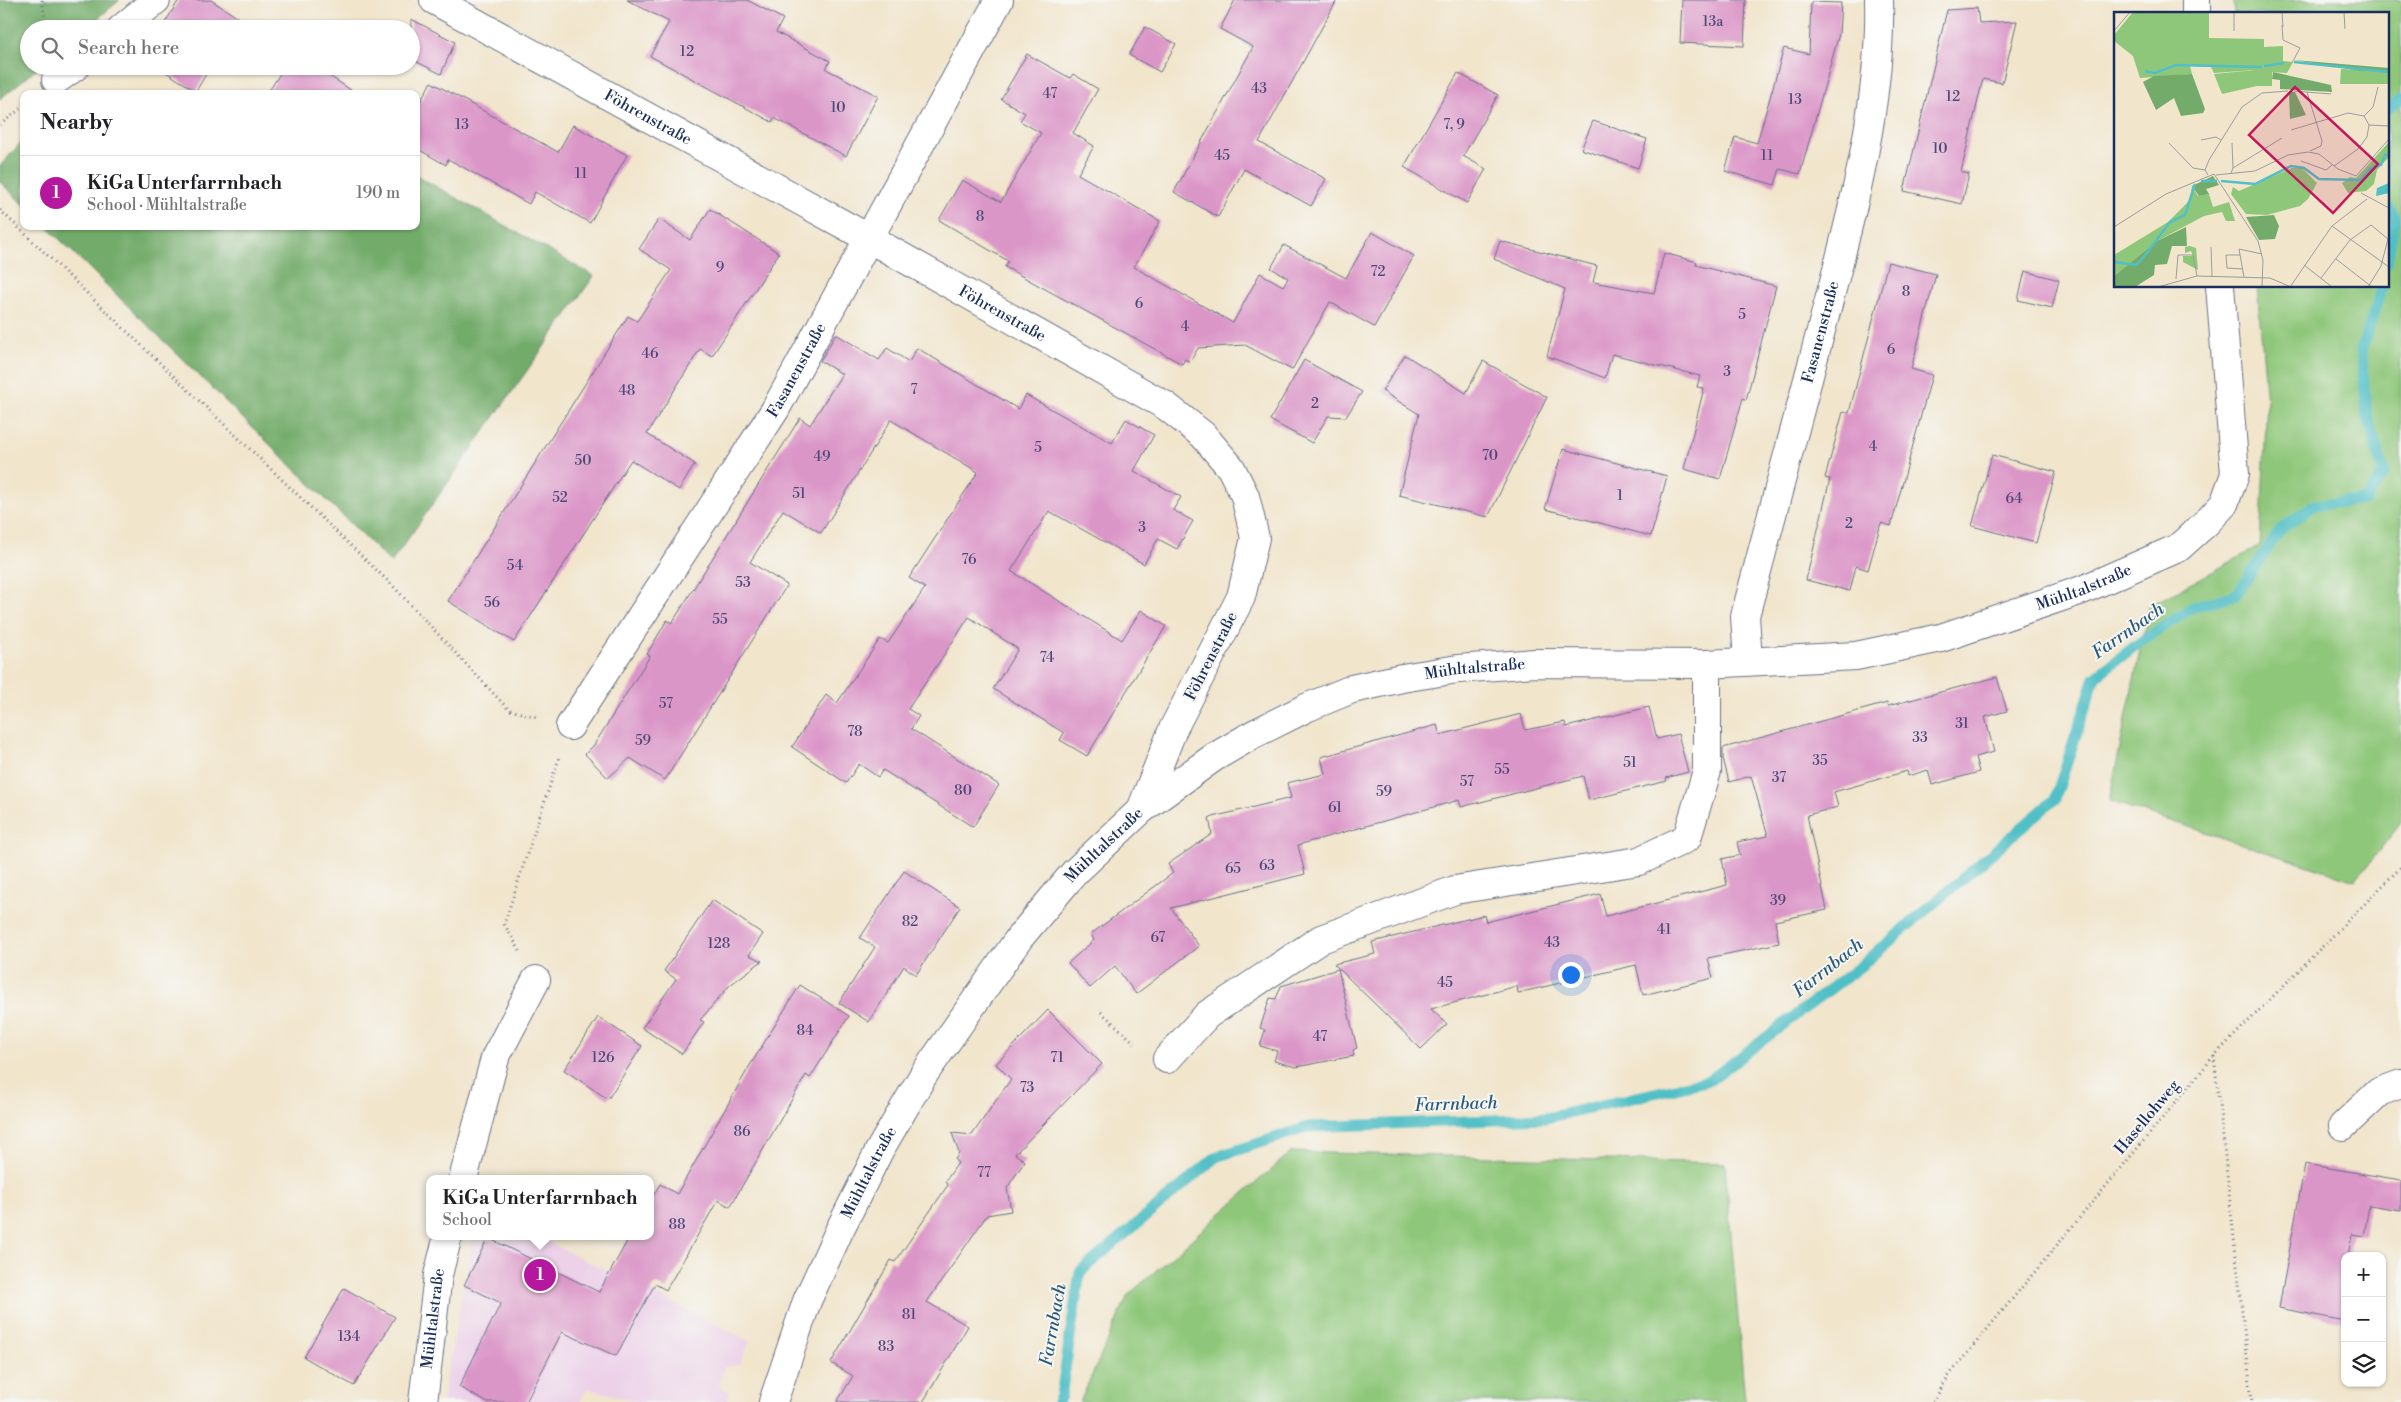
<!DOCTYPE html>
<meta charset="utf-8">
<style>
:root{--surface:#fff;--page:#f2f2f2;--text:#202124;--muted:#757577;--line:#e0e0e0;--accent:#b5179e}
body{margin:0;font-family:"Libre Bodoni",serif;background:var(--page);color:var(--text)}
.controls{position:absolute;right:15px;bottom:15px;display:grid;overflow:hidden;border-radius:10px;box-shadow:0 1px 4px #0004}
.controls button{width:45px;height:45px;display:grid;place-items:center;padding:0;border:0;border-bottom:1px solid var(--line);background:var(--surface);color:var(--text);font:25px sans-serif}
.you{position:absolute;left:1570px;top:974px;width:18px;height:18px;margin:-12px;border:4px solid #fff;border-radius:50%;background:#1a73e8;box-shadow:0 0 0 8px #1a73e833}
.badge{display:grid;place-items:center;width:32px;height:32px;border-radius:50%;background:var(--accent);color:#fff;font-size:16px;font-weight:700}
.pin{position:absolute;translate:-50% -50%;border:2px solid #fff;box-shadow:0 1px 5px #0006}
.popup{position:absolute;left:426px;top:1175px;width:228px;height:65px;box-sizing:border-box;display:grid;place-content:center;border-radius:10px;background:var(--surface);filter:drop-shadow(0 1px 4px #0005);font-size:16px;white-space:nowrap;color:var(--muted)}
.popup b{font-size:19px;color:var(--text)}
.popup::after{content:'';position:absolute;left:50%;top:100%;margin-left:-10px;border:10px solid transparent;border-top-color:var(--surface)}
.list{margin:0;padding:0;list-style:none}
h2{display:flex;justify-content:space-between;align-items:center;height:65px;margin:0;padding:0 20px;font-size:21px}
h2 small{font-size:16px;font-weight:400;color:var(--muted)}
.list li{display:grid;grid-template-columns:32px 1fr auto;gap:15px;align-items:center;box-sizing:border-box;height:75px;padding:0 20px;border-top:1px solid var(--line)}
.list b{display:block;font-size:19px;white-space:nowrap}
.list p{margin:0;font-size:16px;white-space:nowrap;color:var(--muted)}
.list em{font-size:16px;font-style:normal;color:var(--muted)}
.icon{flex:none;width:28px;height:28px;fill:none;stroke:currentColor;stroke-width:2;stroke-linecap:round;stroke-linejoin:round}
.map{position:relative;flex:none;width:2401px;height:1402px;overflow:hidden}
.search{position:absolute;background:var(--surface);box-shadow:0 1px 4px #0004;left:20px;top:20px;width:400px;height:55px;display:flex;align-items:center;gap:12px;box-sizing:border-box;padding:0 18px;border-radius:28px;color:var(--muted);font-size:19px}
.panel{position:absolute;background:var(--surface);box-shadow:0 1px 4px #0004;left:20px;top:90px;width:400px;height:140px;border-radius:10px}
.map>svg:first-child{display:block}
</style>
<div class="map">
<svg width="2401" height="1402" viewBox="0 0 2401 1402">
<rect width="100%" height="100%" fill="#f6f6f2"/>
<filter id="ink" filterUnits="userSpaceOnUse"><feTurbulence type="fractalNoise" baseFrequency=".02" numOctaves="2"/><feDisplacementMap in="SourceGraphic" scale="10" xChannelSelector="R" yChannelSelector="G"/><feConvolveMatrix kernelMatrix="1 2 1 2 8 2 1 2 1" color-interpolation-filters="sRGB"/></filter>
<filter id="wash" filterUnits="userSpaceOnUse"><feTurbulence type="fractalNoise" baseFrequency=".0096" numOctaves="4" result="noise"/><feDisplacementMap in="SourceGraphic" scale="20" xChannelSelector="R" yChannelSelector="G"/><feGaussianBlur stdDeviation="1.12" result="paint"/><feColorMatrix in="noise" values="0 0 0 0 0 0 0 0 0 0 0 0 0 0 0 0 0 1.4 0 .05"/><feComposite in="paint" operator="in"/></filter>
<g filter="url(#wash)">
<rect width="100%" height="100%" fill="#f1e5cc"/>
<path fill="#ecd1e9" d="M 473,1236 L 536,1236 L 750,1341 L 739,1365 L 724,1367 L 718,1385 L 730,1392 L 727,1402 L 639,1402 L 587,1388 L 580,1402 L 442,1402 Z"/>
<path fill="#8fc77a" stroke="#557b6c" d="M 2233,0 L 2401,0 L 2401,823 L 2355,881 L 2109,801 L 2149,606 L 2260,546 L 2267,402 L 2257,286 L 2387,286 L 2387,14 L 2234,14 Z
M 1291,1152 L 1725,1163 L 1745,1402 L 1080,1402 L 1128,1295 Z"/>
<path fill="#73ac6a" stroke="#476e64" d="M 0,0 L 120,0 L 85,29 L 29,29 L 29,66 L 40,66 L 0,99 Z
M 24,139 L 24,205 L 0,182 L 0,166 Z
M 416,175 L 594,276 L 391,563 L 46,226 L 416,226 Z"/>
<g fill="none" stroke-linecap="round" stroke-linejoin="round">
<path stroke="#51bfc6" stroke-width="11" d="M 2387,109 L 2401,100
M 2387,205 L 2395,218 L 2387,263
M 1058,1402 L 1061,1396 L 1080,1272 L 1216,1157 L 1308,1127 L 1546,1118 L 1710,1080 L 1862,965 L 2055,799 L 2095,677 L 2139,643 L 2193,607 L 2236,595 L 2281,529 L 2314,505 L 2366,500 L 2384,473 L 2367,415 L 2361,350 L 2383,286"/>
</g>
<g id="blocks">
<path fill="#db96c8" d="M 179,0 L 211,0 L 240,19 L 234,29 L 161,29 Z
M 627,0 L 747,0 L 783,19 L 776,32 L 830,61 L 826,69 L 878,96 L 846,156 L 774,118 L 772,122 L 650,56 L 669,22 Z
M 1235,0 L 1337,0 L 1259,142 L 1326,179 L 1311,206 L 1244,169 L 1218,217 L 1174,192 L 1253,47 L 1220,29 Z
M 1682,0 L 1746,0 L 1744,46 L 1680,43 Z
M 1811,2 L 1841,3 L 1839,34 L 1800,174 L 1780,169 L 1775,185 L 1725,171 L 1735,137 L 1757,143 L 1784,48 L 1809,54 Z
M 1977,8 L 1979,23 L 2017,21 L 2002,83 L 1983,79 L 1961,172 L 1969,174 L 1962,204 L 1904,191 L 1947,10 Z
M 411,19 L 455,42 L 441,74 L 411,59 Z
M 1145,27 L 1176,44 L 1160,72 L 1129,55 Z
M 1027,54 L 1070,78 L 1073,74 L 1098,89 L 1073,133 L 1094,146 L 1078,174 L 1160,221 L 1134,267 L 1233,323 L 1260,273 L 1283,286 L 1288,278 L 1271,268 L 1284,245 L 1346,278 L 1372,232 L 1414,256 L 1374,327 L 1330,302 L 1292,370 L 1245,345 L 1198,348 L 1190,362 L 1185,359 L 1182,364 L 1005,267 L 1008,261 L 939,220 L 962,180 L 1001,202 L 1041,133 L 1020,121 L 1025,113 L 1001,99 Z
M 156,66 L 211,66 L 196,91 Z
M 285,66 L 314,66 L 357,94 L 267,94 Z
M 1458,73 L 1498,95 L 1463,156 L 1486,169 L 1467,203 L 1404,167 Z
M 431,82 L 558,152 L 573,125 L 627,155 L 590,223 L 535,192 L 529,204 L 448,159 L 446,165 L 416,148 L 416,110 Z
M 1593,121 L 1647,139 L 1638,168 L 1581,149 Z
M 710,209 L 779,253 L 712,356 L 700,349 L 647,434 L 695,464 L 679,490 L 631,460 L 514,642 L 448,601 L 628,316 L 637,321 L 671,270 L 639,249 L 659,219 L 690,240 Z
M 1500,241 L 1597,266 L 1593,282 L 1654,293 L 1664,253 L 1697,262 L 1696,265 L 1776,286 L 1746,400 L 1743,398 L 1720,479 L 1684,469 L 1704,388 L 1697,387 L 1700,376 L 1612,354 L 1605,378 L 1547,356 L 1565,289 L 1494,259 Z
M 1888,262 L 1936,274 L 1911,369 L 1932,375 L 1891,526 L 1881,523 L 1868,570 L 1856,566 L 1850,591 L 1806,580 L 1830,479 L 1825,478 L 1843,412 L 1849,413 Z
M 2025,271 L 2059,280 L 2052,308 L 2018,300 Z
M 836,334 L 879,360 L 887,348 L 909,362 L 917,348 L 1018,409 L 1026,395 L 1112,443 L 1126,419 L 1154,435 L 1134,471 L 1181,497 L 1173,510 L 1193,521 L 1177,549 L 1158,539 L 1144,564 L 1049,511 L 1011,571 L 1122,640 L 1141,610 L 1166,626 L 1087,756 L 1060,740 L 1064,733 L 993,689 L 1018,649 L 969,617 L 908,709 L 919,716 L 911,729 L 999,785 L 973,827 L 883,770 L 878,777 L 859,764 L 846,783 L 792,747 L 826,695 L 837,703 L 880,639 L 888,643 L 925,588 L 909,578 L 978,472 L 891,420 L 821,533 L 783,510 L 750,562 L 787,585 L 665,780 L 630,758 L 608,778 L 585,754 L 594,745 L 650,656 L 647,654 L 667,620 L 672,623 L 800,418 L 810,425 L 842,374 L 820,361 Z
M 1405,355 L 1466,393 L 1483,361 L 1547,397 L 1488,517 L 1399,495 L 1419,414 L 1382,391 Z
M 1304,360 L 1362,392 L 1346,417 L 1328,416 L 1312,443 L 1270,420 Z
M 1563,449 L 1667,476 L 1651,536 L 1545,509 Z
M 1992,455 L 2056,472 L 2036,543 L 1972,526 Z
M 1997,677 L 2007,711 L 1985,717 L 1994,752 L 1975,757 L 1979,772 L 1932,785 L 1928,770 L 1908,776 L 1907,771 L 1834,792 L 1838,807 L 1807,815 L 1827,910 L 1775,921 L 1779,943 L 1708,958 L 1713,978 L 1643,995 L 1636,965 L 1518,993 L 1517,986 L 1431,1009 L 1447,1024 L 1421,1049 L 1334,964 L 1375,954 L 1372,942 L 1484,915 L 1486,922 L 1600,894 L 1606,916 L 1727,885 L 1722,859 L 1740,855 L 1737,842 L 1768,836 L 1751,776 L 1729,782 L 1723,758 L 1723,748 L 1887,703 L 1888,706 Z
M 1649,707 L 1657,739 L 1678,734 L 1688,772 L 1666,778 L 1667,781 L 1589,800 L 1583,776 L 1461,807 L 1459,800 L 1298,845 L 1305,874 L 1171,908 L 1199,946 L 1136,994 L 1115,966 L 1090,988 L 1068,963 L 1094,940 L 1091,934 L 1173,873 L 1168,864 L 1212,834 L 1209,818 L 1291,798 L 1287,783 L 1325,774 L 1321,757 L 1437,725 L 1440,735 L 1521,714 L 1525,730 L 1565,722 L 1566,727 Z
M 904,871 L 960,907 L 916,975 L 904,966 L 869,1022 L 839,1003 L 875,947 L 860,938 Z
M 712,900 L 763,934 L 749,955 L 762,961 L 730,985 L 700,1020 L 704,1022 L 682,1054 L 642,1028 L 676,979 L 664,971 Z
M 1338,969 L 1357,1048 L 1353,1050 L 1354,1056 L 1296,1067 L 1274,1061 L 1277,1051 L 1260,1046 L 1265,1030 L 1260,1028 L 1270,998 L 1276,999 L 1281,986 Z
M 800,985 L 849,1016 L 810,1078 L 806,1075 L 730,1207 L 718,1200 L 666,1290 L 655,1284 L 616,1356 L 562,1332 L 526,1402 L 486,1402 L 459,1387 L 501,1303 L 464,1285 L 488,1238 L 599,1292 L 630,1236 L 650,1236 L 650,1201 L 660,1184 L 677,1194 L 749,1067 Z
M 1048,1010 L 1102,1064 L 1015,1154 L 1025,1161 L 1007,1188 L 1011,1211 L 987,1215 L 927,1302 L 968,1326 L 923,1402 L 837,1402 L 853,1376 L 831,1363 L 891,1260 L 895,1262 L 948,1185 L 945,1182 L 958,1163 L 955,1160 L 959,1153 L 952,1133 L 972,1135 L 1011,1079 L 996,1064 Z
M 598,1017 L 642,1046 L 608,1099 L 564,1070 Z
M 2305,1164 L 2401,1180 L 2401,1210 L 2369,1205 L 2364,1236 L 2352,1234 L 2348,1256 L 2345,1256 L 2345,1321 L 2279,1308 Z
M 344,1288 L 395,1317 L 354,1386 L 304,1357 Z"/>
</g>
</g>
<g filter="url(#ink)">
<use href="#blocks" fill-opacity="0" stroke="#666f84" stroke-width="1"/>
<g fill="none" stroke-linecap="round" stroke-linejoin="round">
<defs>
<g id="minor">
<path id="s1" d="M 434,0 L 870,239 L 1166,406 L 1203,435 L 1231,468 L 1245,496 L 1255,538 L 1241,597 L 1173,729 L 1141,810"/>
<path d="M 2196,0 L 2196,14"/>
<path d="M 121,29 L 156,0"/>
<path d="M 56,80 L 76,66"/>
<path id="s2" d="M 1748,661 L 1745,616 C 1771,519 1797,421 1823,323 C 1850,222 1882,105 1879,0"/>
<path id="s3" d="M 570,726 L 775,410 L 999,0"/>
<path d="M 1167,1059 L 1207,1015 L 1321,939 L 1455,890 L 1639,861 L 1687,838 L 1707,771 L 1707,664"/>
<path d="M 2343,1126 L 2379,1092 L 2401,1084"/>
<path d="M 463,1179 L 495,1058 L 536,980"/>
<path id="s4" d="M 423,1402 L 438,1275 L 448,1236"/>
<path id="s5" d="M 773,1402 L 807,1301 L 840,1229 L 879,1151 L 924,1074 L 1020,937 L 1074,873 L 1141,810 L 1213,758 L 1254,734 L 1306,708 L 1352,689 L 1402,678 L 1458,669 L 1535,663 L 1707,664 L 1856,656 L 1941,638 L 2082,590 L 2178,548 L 2206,523 L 2224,504 L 2235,474 L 2220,286"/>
</g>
</defs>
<use href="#minor" stroke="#666f84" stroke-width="30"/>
<path stroke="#666f84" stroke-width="3" stroke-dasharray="1 4" stroke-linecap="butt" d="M 42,0 L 47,29
M 0,125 L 24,106
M 0,210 L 393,586 L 509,710 L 537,717
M 520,951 L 504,924 L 559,758
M 1101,1012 L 1137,1045
M 2214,1056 L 2252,1402
M 1933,1402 L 1950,1374 L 2214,1056 L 2401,867"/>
<use href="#minor" stroke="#fff" stroke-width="28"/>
</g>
</g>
<g text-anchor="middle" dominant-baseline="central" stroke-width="4" stroke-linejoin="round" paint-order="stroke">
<g font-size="14" fill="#4b4978">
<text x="1713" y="22">13a</text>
<text x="687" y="52">12</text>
<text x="1259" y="89">43</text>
<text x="1050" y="94">47</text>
<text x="1953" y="97">12</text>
<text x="1795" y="100">13</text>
<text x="838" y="108">10</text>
<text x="462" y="125">13</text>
<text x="1454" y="125">7, 9</text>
<text x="1940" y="149">10</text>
<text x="1222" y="156">45</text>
<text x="1767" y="156">11</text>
<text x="581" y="174">11</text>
<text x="980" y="217">8</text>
<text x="720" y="268">9</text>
<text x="1378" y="272">72</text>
<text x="1906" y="292">8</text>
<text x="1139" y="304">6</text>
<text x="1742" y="315">5</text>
<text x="1185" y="327">4</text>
<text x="1891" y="350">6</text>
<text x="650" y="354">46</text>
<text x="1727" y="372">3</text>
<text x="914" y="390">7</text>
<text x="627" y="391">48</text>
<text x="1315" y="404">2</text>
<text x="1873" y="447">4</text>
<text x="1038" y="448">5</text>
<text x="1490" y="456">70</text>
<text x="822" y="457">49</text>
<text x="583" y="461">50</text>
<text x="799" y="494">51</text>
<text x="1620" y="496">1</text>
<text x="560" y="498">52</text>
<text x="2014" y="499">64</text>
<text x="1849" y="524">2</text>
<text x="1142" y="528">3</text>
<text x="969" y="560">76</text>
<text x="515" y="566">54</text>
<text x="743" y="583">53</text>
<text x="492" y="603">56</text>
<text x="720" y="620">55</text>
<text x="1047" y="658">74</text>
<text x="666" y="704">57</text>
<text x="1962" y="724">31</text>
<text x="855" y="732">78</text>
<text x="1920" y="738">33</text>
<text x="643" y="741">59</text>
<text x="1820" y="761">35</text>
<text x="1630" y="763">51</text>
<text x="1502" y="770">55</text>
<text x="1779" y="778">37</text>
<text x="1467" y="782">57</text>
<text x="963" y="791">80</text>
<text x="1384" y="792">59</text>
<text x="1335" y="808">61</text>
<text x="1267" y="866">63</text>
<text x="1233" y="869">65</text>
<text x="1778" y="901">39</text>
<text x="910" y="922">82</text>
<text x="1664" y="930">41</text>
<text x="1158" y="938">67</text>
<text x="1552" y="943">43</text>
<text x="719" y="944">128</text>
<text x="1445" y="983">45</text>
<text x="805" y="1031">84</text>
<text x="1320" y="1037">47</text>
<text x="603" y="1058">126</text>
<text x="1057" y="1058">71</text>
<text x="1027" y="1088">73</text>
<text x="742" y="1132">86</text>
<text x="984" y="1173">77</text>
<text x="677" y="1225">88</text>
<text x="909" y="1315">81</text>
<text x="349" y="1337">134</text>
<text x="886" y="1347">83</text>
</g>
<g font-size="16" fill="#1b2f5e" stroke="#f6f6f2">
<text stroke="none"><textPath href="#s1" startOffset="244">Föhrenstraße</textPath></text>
<text stroke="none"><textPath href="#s1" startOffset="649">Föhrenstraße</textPath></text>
<text stroke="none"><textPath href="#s2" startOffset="339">Fasanenstraße</textPath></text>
<text stroke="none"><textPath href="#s3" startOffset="422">Fasanenstraße</textPath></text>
<text stroke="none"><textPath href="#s5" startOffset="1694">Mühltalstraße</textPath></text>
<text transform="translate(1211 656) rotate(-63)">Föhrenstraße</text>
<text stroke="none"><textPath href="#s5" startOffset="1074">Mühltalstraße</textPath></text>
<text stroke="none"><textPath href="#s5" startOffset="654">Mühltalstraße</textPath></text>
<text transform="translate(2147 1117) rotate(-50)">Hasellohweg</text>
<text stroke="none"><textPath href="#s5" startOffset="249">Mühltalstraße</textPath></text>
<text stroke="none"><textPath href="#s4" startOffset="84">Mühltalstraße</textPath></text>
</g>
<g font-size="18" font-style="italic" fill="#2b5a7d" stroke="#f6f6f2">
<text transform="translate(2128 631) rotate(-35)">Farrnbach</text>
<text transform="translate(1828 968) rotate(-38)">Farrnbach</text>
<text transform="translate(1456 1104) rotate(-2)">Farrnbach</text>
<text transform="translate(1053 1325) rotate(-80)">Farrnbach</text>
</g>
</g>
<g transform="translate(2114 12)">
<rect width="275" height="275" fill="#f1e5cc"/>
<path d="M 19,0 L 95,0 L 95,26 L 150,27 L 150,35 L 169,34 L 169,49 L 179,50 L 173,61 L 158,60 L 158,74 L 143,74 L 108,82 L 100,62 L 141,58 L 100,61 L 97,55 L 76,54 L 78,62 L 26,66 L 19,44 L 0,29 L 0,23 ZM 227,57 L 275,59 L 275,72 L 226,72 ZM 275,130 L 275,145 L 263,158 L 260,172 L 252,179 L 234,181 L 228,171 L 236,165 L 242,166 ZM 178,156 L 188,156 L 203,171 L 194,187 L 186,194 L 153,203 L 132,202 L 117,182 L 119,175 L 125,179 ZM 78,174 L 84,184 L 95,182 L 99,195 L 115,190 L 121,209 L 112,209 L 108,200 L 90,204 L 43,229 L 0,264 L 0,243 L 54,210 L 76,188 ZM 76,234 L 82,236 L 84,258 L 69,250 L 69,244 L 79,244 L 77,239 L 71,241 L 71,235 Z" fill="#8fc77a"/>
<path d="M 180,48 L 275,56 L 275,59 L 247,59 ZM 159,60 L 217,73 L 218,80 L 166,77 L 166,68 L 158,67 ZM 78,62 L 91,97 L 89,101 L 67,104 L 60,86 L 42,98 L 29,70 L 40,64 ZM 175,80 L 181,80 L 192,103 L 176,107 ZM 99,164 L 105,173 L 92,177 L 95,182 L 85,184 L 78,174 ZM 160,203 L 165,214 L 161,227 L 145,228 L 132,205 ZM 72,215 L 73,234 L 58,234 L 53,252 L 41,253 L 40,263 L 21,275 L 0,275 L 0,264 L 43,229 Z" fill="#73ac6a"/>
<path d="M 275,171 L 275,181 L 262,184 L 263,176 Z" fill="#51bfc6"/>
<path fill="none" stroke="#51bfc6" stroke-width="2.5" d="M 180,50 L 275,60M 150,54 L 170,51M 31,59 L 41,61 L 62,53 L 148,55M 87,169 L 103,169M 107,169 L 141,172 L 177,154 L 190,156 L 205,167 L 247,168 L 257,156 L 267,153 L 271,143 L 275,142M 0,250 L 22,253 L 29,246 L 56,210 L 71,203 L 81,172"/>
<path fill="none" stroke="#9b9ca0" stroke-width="1" d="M 120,0 L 120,19M 168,0 L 169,15M 230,0 L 231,17M 168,13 L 169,28 L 186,36 L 178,51M 0,19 L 16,0M 180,79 L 217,82M 193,80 L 208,129 L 207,134 L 196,139M 250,104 L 259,95 L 264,75M 255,113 L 275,114M 177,118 L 234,101 L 250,104 L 255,113 L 253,125 L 244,137 L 220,154M 87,128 L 102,125 L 107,128M 55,131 L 79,156 L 91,158M 118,131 L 119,156M 187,149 L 212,158 L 218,153M 117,161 L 119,156 L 168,126M 94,163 L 91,158 L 95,148 L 128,95 L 148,81 L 174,79M 102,163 L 141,159 L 174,143 L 194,140 L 205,142 L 224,157 L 242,164 L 275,127M 247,181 L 275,196M 218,214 L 275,255M 0,215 L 52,182 L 100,162 L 144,229 L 149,248 L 148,275M 97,235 L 98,264M 126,243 L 112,243 L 113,256 L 129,257M 222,247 L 258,275M 190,253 L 218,275M 130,265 L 125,237 L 148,242M 207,266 L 236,228 L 257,213 L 274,227 L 267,254 L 254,275M 62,267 L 64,243 L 79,243 L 83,264M 44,275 L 83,264 L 156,266 L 177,275M 176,275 L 218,214 L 253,187"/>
<path fill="#c2185b" fill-opacity="0.15" stroke="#c2185b" stroke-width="2.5" d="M 181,75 L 264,152 L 219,201 L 135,123 Z"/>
<rect width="275" height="275" fill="none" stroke="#1b2f5e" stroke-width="2.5"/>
</g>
</svg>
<div class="controls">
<button>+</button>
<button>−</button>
<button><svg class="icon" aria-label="layers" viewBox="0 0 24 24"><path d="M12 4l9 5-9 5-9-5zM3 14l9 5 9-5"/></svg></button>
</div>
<div class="you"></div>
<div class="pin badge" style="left:540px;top:1275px">1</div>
<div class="popup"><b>KiGa Unterfarrnbach</b>School</div>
<div class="search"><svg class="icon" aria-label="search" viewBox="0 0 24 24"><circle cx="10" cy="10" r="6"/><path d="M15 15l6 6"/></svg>Search here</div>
<section class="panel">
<h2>Nearby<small></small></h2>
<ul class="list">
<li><span class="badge">1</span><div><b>KiGa Unterfarrnbach</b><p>School · Mühltalstraße</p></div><em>190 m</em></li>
</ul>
</section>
</div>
